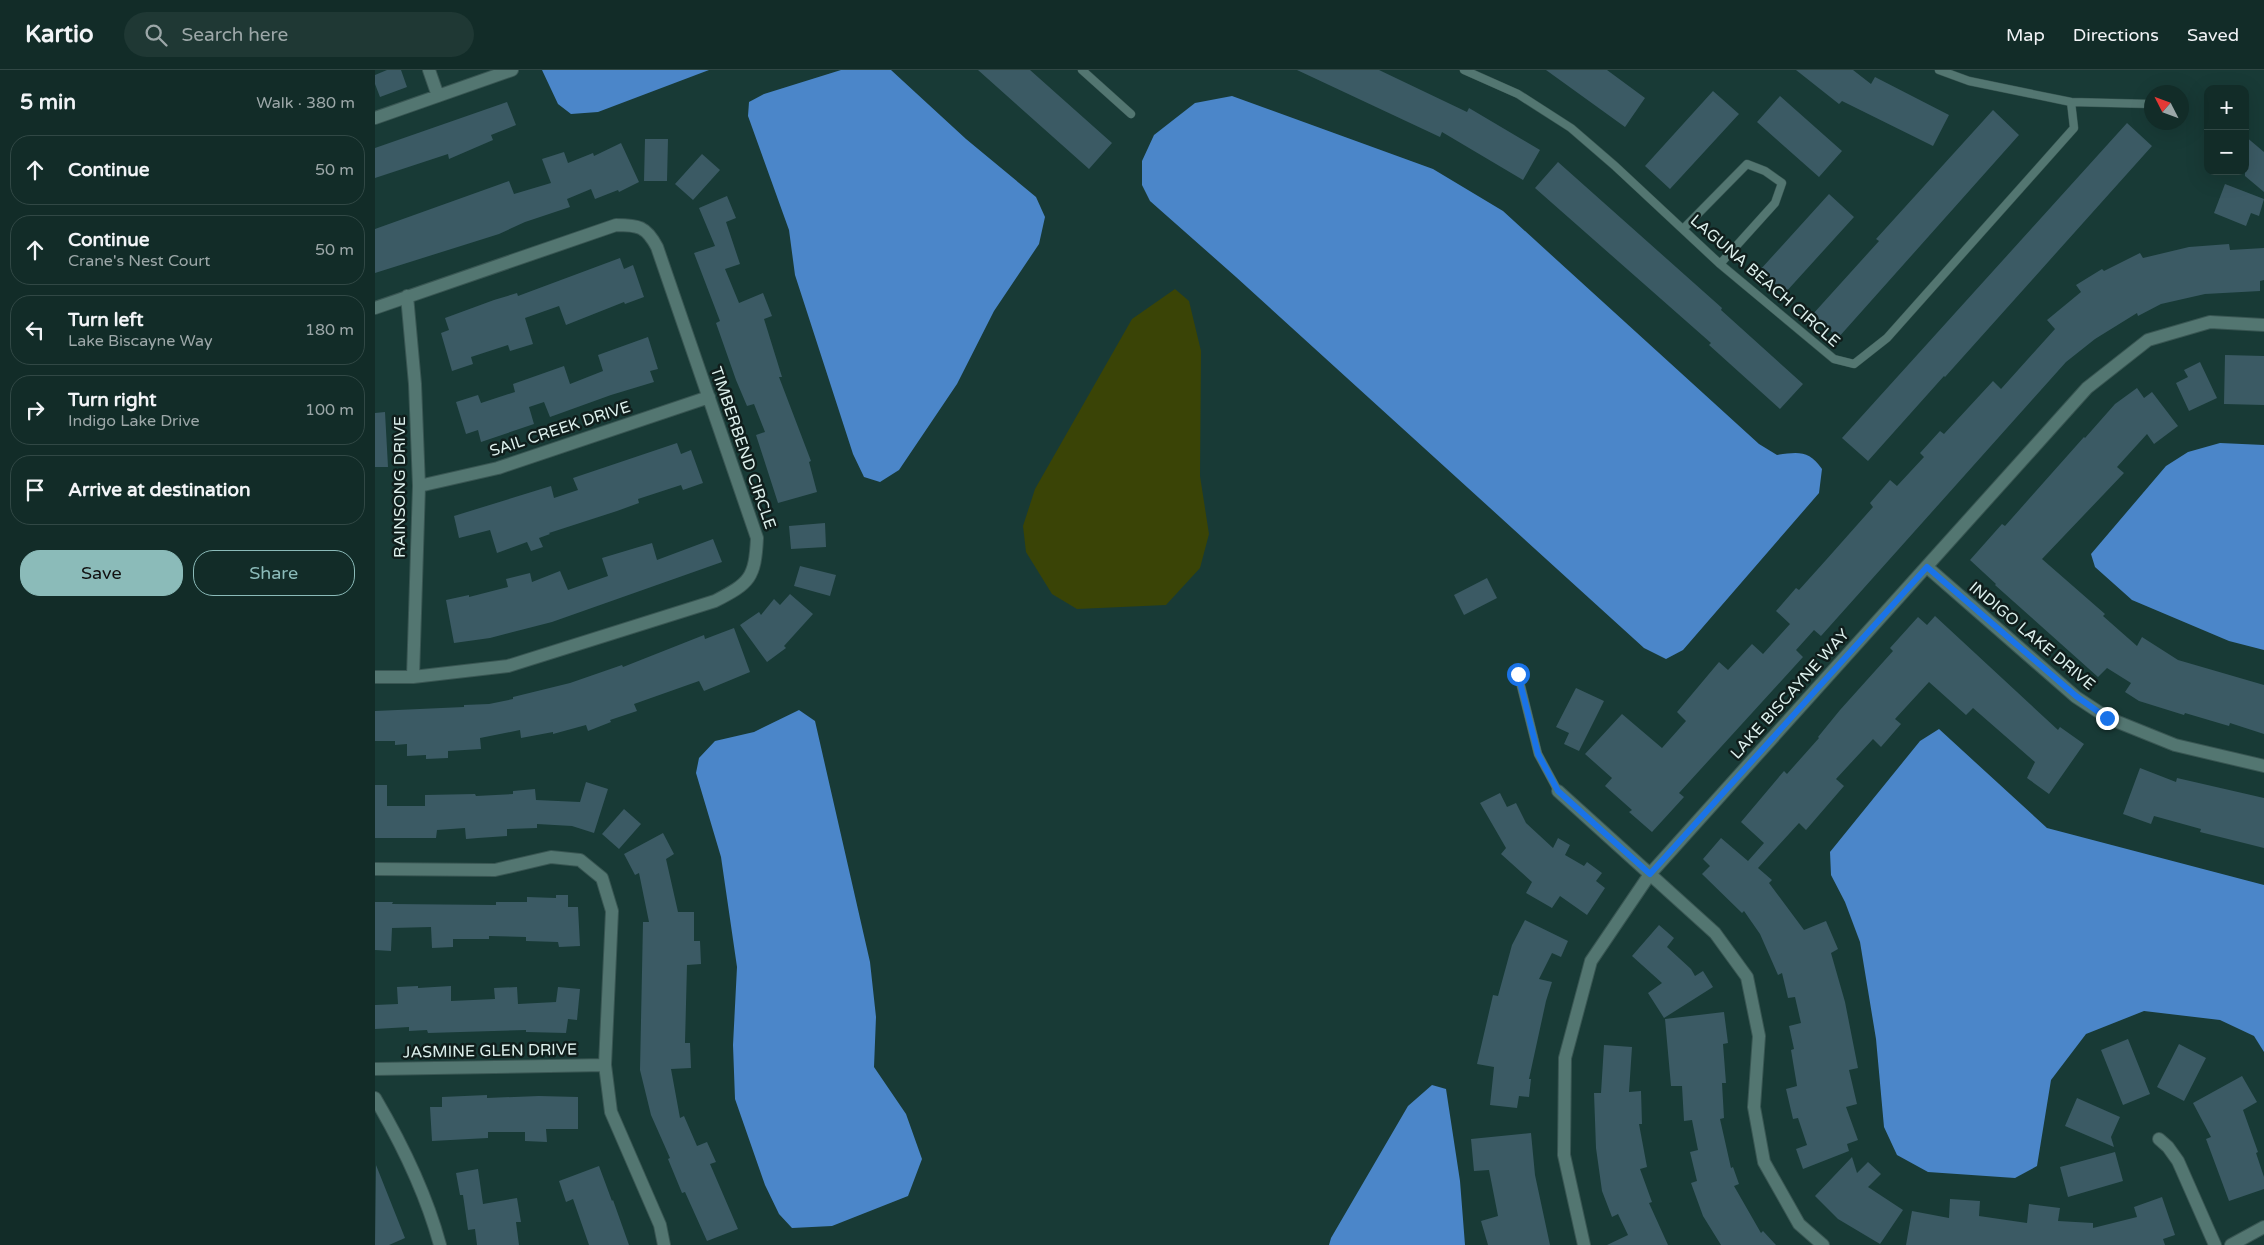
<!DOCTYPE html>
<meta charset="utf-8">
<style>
:root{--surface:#122c28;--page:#1f3834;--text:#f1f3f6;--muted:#9ca7a8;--line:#314845;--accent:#8bbbb9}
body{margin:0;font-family:"Varela Round",sans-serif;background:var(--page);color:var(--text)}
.controls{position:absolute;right:15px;top:15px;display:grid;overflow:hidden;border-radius:10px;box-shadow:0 5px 20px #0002}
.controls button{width:45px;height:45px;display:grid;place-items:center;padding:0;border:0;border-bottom:1px solid var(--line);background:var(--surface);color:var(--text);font:25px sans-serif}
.compass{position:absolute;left:1769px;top:15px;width:45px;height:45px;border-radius:50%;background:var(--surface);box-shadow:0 5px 20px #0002;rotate:312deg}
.stop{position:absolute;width:15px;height:15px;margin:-11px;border:4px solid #1a73e8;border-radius:50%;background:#fff}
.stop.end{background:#1a73e8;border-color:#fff;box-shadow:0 1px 5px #0008}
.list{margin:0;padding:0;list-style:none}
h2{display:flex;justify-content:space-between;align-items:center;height:65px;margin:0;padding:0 20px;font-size:21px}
h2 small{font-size:16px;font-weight:400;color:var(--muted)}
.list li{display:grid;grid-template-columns:32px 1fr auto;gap:15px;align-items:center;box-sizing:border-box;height:70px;margin:0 10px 10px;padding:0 10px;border:1px solid var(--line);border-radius:20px}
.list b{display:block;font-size:19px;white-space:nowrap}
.list p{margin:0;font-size:16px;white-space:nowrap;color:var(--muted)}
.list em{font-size:16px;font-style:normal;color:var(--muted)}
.actions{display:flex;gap:10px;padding:15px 20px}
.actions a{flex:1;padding:11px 0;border:1px solid var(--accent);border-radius:20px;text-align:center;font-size:18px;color:var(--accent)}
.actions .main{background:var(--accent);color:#111}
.icon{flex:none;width:28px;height:28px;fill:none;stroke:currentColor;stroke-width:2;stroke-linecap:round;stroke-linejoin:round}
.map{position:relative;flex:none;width:1889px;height:1175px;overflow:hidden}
header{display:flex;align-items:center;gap:30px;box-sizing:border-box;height:70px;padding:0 25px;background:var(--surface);border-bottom:1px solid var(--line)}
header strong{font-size:24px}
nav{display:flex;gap:28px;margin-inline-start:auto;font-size:18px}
.search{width:350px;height:45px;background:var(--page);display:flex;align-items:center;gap:12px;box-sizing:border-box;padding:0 18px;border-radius:28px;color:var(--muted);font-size:19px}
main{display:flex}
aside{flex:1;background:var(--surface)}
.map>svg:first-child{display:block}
</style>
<header>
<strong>Kartio</strong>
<div class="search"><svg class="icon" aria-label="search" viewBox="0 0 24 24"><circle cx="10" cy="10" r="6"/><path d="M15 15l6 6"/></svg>Search here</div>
<nav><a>Map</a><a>Directions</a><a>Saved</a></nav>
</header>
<main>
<aside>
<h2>5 min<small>Walk · 380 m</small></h2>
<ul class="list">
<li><svg class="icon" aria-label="ahead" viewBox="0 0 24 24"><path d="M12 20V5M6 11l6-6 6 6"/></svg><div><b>Continue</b></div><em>50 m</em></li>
<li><svg class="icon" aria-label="ahead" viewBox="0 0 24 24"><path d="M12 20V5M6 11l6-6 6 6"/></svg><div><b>Continue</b><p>Crane's Nest Court</p></div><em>50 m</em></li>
<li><svg class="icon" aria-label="left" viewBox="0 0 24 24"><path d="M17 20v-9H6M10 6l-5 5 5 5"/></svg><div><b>Turn left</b><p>Lake Biscayne Way</p></div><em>180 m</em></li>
<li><svg class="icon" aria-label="right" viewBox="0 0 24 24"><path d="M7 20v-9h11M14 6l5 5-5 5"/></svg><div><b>Turn right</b><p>Indigo Lake Drive</p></div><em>100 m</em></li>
<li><svg class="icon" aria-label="arrive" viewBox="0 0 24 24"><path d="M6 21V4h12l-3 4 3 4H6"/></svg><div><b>Arrive at destination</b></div></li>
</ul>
<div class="actions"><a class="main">Save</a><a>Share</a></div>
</aside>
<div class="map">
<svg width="1889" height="1175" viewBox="0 0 1889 1175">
<rect width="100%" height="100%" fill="#183a36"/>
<path fill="#3a4406" d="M 800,219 L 814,231 L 826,281 L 825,406 L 834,464 L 825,498 L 791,535 L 702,539 L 677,524 L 651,482 L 648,456 L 660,419 L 757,249 Z"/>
<path fill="#4b86c9" d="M 167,0 L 334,0 L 223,42 L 196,44 L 183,34 Z
M 466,0 L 516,0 L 591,69 L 661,127 L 670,147 L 664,174 L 619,241 L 582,314 L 524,400 L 505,412 L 489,407 L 478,384 L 420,205 L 414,160 L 373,46 L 374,32 L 389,24 Z
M 857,26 L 1058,99 L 1128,141 L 1384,374 L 1402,385 C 1423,382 1434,380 1447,399 L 1444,423 L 1308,580 L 1291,589 L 1269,578 L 861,207 L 775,131 L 767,115 L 767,91 L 779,65 L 820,33 Z
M 1845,373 L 1889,375 L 1889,580 L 1854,571 L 1757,530 L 1720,497 L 1716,484 L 1791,396 L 1813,382 Z
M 424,640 L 440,651 L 495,892 L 501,947 L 499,997 L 531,1044 L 547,1089 L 533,1126 L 457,1156 L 417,1158 L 404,1144 L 390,1115 L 360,1029 L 358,975 L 362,897 L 346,787 L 321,703 L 324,688 L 340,671 L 379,662 Z
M 1564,659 L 1672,758 L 1889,815 L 1889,982 L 1879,966 L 1845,950 L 1769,941 L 1711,964 L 1676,1010 L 1662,1096 L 1640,1108 L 1553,1102 L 1522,1085 L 1509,1057 L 1501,969 L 1485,872 L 1470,832 L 1456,805 L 1455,782 L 1545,671 Z
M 1057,1015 L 1071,1019 L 1085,1111 L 1090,1175 L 954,1175 L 956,1168 L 1033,1036 Z"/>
<path fill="#3b5a64" d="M 12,0 L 26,0 L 32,17 L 5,27 L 0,14 L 0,5 Z
M 603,0 L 655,0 L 737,73 L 714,99 Z
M 922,0 L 1004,0 L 1092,42 L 1094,38 L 1165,80 L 1148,110 L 1067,62 L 1065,67 Z
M 1171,0 L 1232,0 L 1270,28 L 1250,57 Z
M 1421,0 L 1478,0 L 1496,14 L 1500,7 L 1574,45 L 1558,76 L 1467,31 L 1464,34 Z
M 1338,21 L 1364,44 L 1295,119 L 1270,96 Z
M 1405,26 L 1467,81 L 1444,107 L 1382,52 Z
M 132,32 L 141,55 L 116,65 L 118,70 L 74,89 L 73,84 L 0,108 L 0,78 Z
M 1618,40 L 1644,65 L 1463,268 L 1438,244 L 1504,171 L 1501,169 Z
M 1752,53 L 1777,76 L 1570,307 L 1569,306 L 1493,391 L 1467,368 Z
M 1870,66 L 1889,82 L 1889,122 L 1870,106 Z
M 270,69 L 293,69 L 292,111 L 269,111 Z
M 246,73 L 264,112 L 244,122 L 243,120 L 220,129 L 216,119 L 192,129 L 195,137 L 150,152 L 124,164 L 0,203 L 0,159 L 134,111 L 139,124 L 176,113 L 167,89 L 189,82 L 193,93 L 218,83 L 219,86 Z
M 327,84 L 345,100 L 318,130 L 300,114 Z
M 1183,92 L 1347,238 L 1346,240 L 1428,314 L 1405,339 L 1334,275 L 1336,273 L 1160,118 Z
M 1850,114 L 1889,129 L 1884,146 L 1876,143 L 1871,156 L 1839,143 Z
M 1454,124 L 1479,147 L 1410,223 L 1385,200 Z
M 352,126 L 361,148 L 351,152 L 365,194 L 350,199 L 364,233 L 388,223 L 397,246 L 389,249 L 407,307 L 404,307 L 436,391 L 434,392 L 442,422 L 403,433 L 381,365 L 390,362 L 379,334 L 372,336 L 361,310 L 341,253 L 345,251 L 319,183 L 340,176 L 324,138 Z
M 1854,174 L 1855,180 L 1889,178 L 1889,210 L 1885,211 L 1885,221 L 1830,224 L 1786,234 L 1763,246 L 1762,243 L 1720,269 L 1691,292 L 1446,566 L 1439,560 L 1421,580 L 1428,587 L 1304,723 L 1309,727 L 1277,762 L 1254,742 L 1257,740 L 1230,716 L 1237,708 L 1210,684 L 1247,644 L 1287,678 L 1311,651 L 1302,642 L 1344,592 L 1353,600 L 1377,574 L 1388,584 L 1415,554 L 1401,541 L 1421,518 L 1424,520 L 1451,490 L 1498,437 L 1495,433 L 1515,410 L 1522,416 L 1549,387 L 1545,383 L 1565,361 L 1569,364 L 1618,311 L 1626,319 L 1680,259 L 1672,250 L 1706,222 L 1701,215 L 1727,199 L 1729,201 L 1765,183 L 1768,188 L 1814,177 Z
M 245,188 L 249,199 L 258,195 L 269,227 L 250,234 L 249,232 L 191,255 L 184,236 L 150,248 L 158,274 L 135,281 L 133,275 L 96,287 L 98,294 L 77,301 L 66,263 L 74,260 L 70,248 L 119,230 L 142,223 L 143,226 Z
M 273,267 L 283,299 L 275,301 L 279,312 L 236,325 L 175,347 L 169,332 L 154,337 L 159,354 L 106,372 L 103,360 L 91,364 L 81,332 L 103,325 L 106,333 L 140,322 L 138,314 L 189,296 L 195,314 L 228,301 L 223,285 Z
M 1850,285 L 1889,286 L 1889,335 L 1849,334 Z
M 1825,292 L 1842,328 L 1814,341 L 1801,313 L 1813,307 L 1809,300 Z
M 1762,318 L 1769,328 L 1777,322 L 1803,356 L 1779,374 L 1772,364 L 1742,397 L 1749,403 L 1667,489 L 1730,544 L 1728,546 L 1762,576 L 1767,567 L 1803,590 L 1889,615 L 1889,664 L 1855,653 L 1854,656 L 1810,643 L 1809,645 L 1764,631 L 1750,622 L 1756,613 L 1732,598 L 1723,607 L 1620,515 L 1621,514 L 1595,490 L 1627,454 L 1630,456 L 1709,367 L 1710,368 L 1740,334 Z
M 10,342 L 13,397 L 0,397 L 0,343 Z
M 302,373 L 306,384 L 316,380 L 328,413 L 308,420 L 306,415 L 263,429 L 264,433 L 242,441 L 174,463 L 175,464 L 164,468 L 168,477 L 156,481 L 152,472 L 122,483 L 115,460 L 84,468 L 79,446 L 176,416 L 179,428 L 203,420 L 198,408 Z
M 450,453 L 451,477 L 416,479 L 414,456 Z
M 338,469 L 347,492 L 177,552 L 115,568 L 79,573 L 71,530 L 94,525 L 94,527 L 133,517 L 131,509 L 155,503 L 157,512 L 185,501 L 193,520 L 233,506 L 227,488 L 277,473 L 282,490 Z
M 425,496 L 461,505 L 455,526 L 419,516 Z
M 1112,508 L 1122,528 L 1089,545 L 1079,525 Z
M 415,524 L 438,544 L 409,576 L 411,578 L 392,592 L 365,555 L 384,542 L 386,545 L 399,529 L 405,535 Z
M 1560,546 L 1683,660 L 1685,657 L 1709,674 L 1674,724 L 1652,708 L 1660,692 L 1598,638 L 1591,645 L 1554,612 L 1520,649 L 1526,654 L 1506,677 L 1498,669 L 1461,709 L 1469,716 L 1431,760 L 1424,753 L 1383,798 L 1397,810 L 1394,813 L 1429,860 L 1451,851 L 1463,879 L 1456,883 L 1470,932 L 1483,998 L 1474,1000 L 1482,1034 L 1471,1037 L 1483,1070 L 1472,1074 L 1474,1081 L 1428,1099 L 1421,1079 L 1432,1075 L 1423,1048 L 1418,1049 L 1411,1019 L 1422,1016 L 1416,980 L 1419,979 L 1414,956 L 1426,953 L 1420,927 L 1413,928 L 1407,903 L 1403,905 L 1385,864 L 1369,841 L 1367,843 L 1327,804 L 1335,796 L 1328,789 L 1346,768 L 1373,791 L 1389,773 L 1366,752 L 1409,701 L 1412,704 L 1444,668 L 1443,667 L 1465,640 L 1518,581 L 1515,578 L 1543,547 L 1552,555 Z
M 359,558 L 375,602 L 329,621 L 324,611 L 259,634 L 262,641 L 235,650 L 236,652 L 213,661 L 211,655 L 178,664 L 178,662 L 146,668 L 145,660 L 105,668 L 106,679 L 73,681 L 73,688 L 51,689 L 51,685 L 32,686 L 32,674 L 20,675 L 20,671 L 0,671 L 0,641 L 89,637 L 89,635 L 114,634 L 138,629 L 138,627 L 195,613 L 247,595 L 248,597 L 329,565 L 330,569 Z
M 1201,618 L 1229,631 L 1204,681 L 1189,674 L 1194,663 L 1181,657 Z
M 1765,698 L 1801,712 L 1802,708 L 1889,728 L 1889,778 L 1825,762 L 1826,759 L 1779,746 L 1776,754 L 1748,744 Z
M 211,712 L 233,719 L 219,763 L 197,756 L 162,754 L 162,758 L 132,759 L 132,766 L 103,768 L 91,769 L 90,758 L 62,760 L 61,768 L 0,768 L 0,715 L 12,715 L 12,736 L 50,736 L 50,725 L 100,724 L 101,726 L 138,724 L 138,721 L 160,719 L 161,730 L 205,732 Z
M 1125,723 L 1132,737 L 1141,733 L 1151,753 L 1178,778 L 1183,768 L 1195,775 L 1190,785 L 1209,796 L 1212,792 L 1227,803 L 1221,811 L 1230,818 L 1212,845 L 1185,826 L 1177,838 L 1151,823 L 1157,812 L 1126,784 L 1131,778 L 1105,733 Z
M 249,739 L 266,754 L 244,779 L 227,764 Z
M 288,763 L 299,784 L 291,789 L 303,842 L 319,842 L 319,871 L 325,871 L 326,894 L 312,895 L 310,973 L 315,973 L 316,998 L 296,999 L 305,1048 L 309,1046 L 322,1076 L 332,1072 L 341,1092 L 335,1094 L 363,1159 L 332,1171 L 310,1122 L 307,1123 L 293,1089 L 295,1088 L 276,1045 L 265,1000 L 268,852 L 274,852 L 264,803 L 260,805 L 249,784 Z
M 181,825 L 193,825 L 193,837 L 203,837 L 205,876 L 184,877 L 183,872 L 151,871 L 151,867 L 114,866 L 114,869 L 78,869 L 78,877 L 57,878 L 56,857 L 17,858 L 16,881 L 0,880 L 0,832 L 18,832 L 17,834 L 121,835 L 121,832 L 152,832 L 152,827 L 181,828 Z
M 1150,850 L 1193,871 L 1186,887 L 1177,883 L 1164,909 L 1177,912 L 1171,931 L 1154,1009 L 1156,1009 L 1154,1027 L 1144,1026 L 1142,1038 L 1115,1035 L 1119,997 L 1102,994 L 1118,925 L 1123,926 L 1137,875 Z
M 1284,855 L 1299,868 L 1292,877 L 1316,899 L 1320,906 L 1328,901 L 1338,917 L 1289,948 L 1273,923 L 1287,913 L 1257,886 Z
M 43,916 L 43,918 L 76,916 L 76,931 L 120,929 L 119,918 L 142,917 L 143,934 L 181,932 L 183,917 L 205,919 L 202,950 L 193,949 L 191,963 L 151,962 L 151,960 L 53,963 L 52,960 L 34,961 L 34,957 L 0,959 L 0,935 L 23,934 L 22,917 Z
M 1349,942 L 1353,973 L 1348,974 L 1351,1013 L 1347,1013 L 1349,1048 L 1345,1049 L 1356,1098 L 1358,1097 L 1364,1114 L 1359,1116 L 1386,1163 L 1388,1161 L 1401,1175 L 1346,1175 L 1328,1146 L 1316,1113 L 1322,1111 L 1315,1082 L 1323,1080 L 1317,1050 L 1309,1051 L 1307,1016 L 1296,1016 L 1290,949 Z
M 1753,969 L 1775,1024 L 1748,1035 L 1726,980 Z
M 1804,974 L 1831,988 L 1809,1031 L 1782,1017 Z
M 1229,975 L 1257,977 L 1254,1022 L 1266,1021 L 1267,1054 L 1264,1054 L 1272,1097 L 1265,1099 L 1277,1132 L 1274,1133 L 1293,1175 L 1232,1175 L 1253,1165 L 1243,1144 L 1237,1147 L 1227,1121 L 1221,1078 L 1219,1023 L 1226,1023 Z
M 1867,1006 L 1882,1032 L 1868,1040 L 1883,1082 L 1881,1083 L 1889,1107 L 1889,1119 L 1854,1131 L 1831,1069 L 1836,1067 L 1818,1033 Z
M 112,1025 L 112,1028 L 164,1026 L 203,1027 L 203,1059 L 171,1059 L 172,1072 L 150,1071 L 150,1062 L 113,1062 L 113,1068 L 57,1071 L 55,1037 L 67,1037 L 67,1027 Z
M 1702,1028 L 1745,1047 L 1736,1067 L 1739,1077 L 1690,1056 Z
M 1156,1063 L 1160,1105 L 1175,1175 L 1113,1175 L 1106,1151 L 1123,1146 L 1114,1100 L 1099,1101 L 1096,1069 Z
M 1740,1082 L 1748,1111 L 1693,1127 L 1685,1097 Z
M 1477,1087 L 1482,1103 L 1493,1092 L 1506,1104 L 1493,1117 L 1528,1140 L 1505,1174 L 1463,1149 L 1440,1126 Z
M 1,1095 L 30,1168 L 14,1175 L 0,1175 Z
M 224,1096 L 237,1131 L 238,1130 L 254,1175 L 214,1175 L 198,1129 L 191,1132 L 184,1111 Z
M 103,1099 L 108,1134 L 142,1128 L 146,1152 L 141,1152 L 144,1175 L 102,1175 L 100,1159 L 93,1160 L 88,1125 L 85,1125 L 81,1103 Z
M 1787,1127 L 1800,1165 L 1788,1169 L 1790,1175 L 1531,1175 L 1537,1141 L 1574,1148 L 1575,1129 L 1605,1131 L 1604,1146 L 1652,1153 L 1654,1134 L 1685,1138 L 1683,1151 L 1718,1153 L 1718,1158 L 1762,1147 L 1759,1137 Z"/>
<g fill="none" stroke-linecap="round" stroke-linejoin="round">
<defs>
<path id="lane" d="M 707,0 L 756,44
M 1089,0 L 1143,24 L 1196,58 L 1240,96 L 1345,194 L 1459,289 L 1479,294 L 1512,268 L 1699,58 L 1696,32 L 1594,11 L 1564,0
M 1696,32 L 1776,34
M 1308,159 L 1372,94 L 1390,101 L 1407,113 L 1400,133 L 1345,194
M 1143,604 L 1163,684 L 1183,721"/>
<path id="street" d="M 54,0 L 63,26
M 0,48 L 137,0
M 32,226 L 40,314 L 44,416 L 38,607
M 0,238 L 241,155 C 263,155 271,156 282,177 L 382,468 C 380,508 375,513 340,531 L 133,596 L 38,607 L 0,607
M 44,416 L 123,398 L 334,327
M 1552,497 L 1701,627 L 1733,648 L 1800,675 L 1889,696
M 1183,721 L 1340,863 L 1372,907 L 1384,966 L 1379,1037 L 1389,1092 L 1424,1154 L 1448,1175
M 0,799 L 120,800 L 176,787 L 205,790 L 227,808 L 237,841 L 230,995 L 236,1042 L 285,1155 L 289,1175
M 0,999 L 230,995
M 0,1028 C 27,1074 51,1123 65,1175
M 1784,1069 L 1793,1077 L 1803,1091 L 1840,1175
M 1209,1175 L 1189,1085 L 1190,988 L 1216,891 L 1275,804 L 1712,318 L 1773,270 L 1835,252 L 1889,255
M 1856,1175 L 1889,1157"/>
</defs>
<use href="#lane" stroke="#395653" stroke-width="9"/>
<use href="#street" stroke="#395653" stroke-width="14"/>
<use href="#lane" stroke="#537671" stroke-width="8"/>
<use href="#street" stroke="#537671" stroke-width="12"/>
</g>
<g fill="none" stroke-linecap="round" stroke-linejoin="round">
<path stroke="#1a73e8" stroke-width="6" d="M 1143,604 L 1163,684 L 1183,721 L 1275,804 L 1552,497 L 1701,626 L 1732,648"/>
</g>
<g text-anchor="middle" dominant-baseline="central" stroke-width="5" stroke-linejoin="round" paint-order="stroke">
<g font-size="16" fill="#ddf0ed" stroke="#101e1c">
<text transform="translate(1390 211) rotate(41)">LAGUNA BEACH CIRCLE</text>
<text transform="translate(185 359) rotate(-18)">SAIL CREEK DRIVE</text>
<text transform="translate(368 378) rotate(71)">TIMBERBEND CIRCLE</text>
<text transform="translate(25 417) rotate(-90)">RAINSONG DRIVE</text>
<text transform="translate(1657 566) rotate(40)">INDIGO LAKE DRIVE</text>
<text transform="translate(1415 624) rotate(-48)">LAKE BISCAYNE WAY</text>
<text transform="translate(115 981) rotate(-1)">JASMINE GLEN DRIVE</text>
</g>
</g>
</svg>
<div class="controls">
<button>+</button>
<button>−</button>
</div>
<svg class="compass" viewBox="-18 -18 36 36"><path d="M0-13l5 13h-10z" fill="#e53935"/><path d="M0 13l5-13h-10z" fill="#9ca7a8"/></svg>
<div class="stop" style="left:1143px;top:604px"></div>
<div class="stop end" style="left:1732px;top:648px"></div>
</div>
</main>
